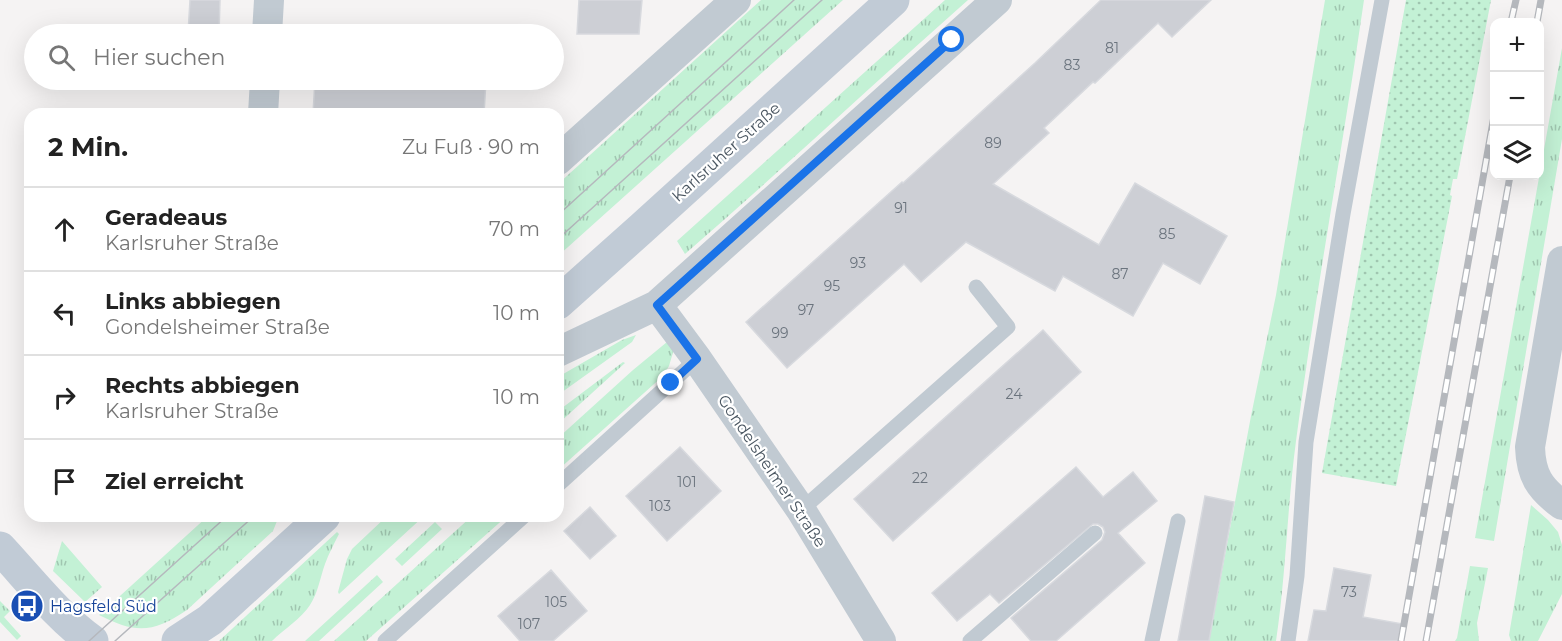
<!DOCTYPE html>
<html lang="de">
<meta charset="utf-8">
<style>
:root{--surface:#fff;--page:#f6f6f6;--text:#222;--muted:#767676;--line:#e0e0e0}
body{margin:0;font-family:Montserrat,sans-serif;background:var(--page);color:var(--text)}
.controls{position:absolute;right:18px;top:18px;display:grid;overflow:hidden;border-radius:12px;box-shadow:0 6px 24px #0002}
.controls button{width:54px;height:54px;display:grid;place-items:center;padding:0;border:0;border-bottom:2px solid var(--line);background:var(--surface);color:var(--text);font:30px sans-serif}
.stop{position:absolute;width:18px;height:18px;margin:-14px;border:4px solid #1a73e8;border-radius:50%;background:#fff}
.stop.end{background:#1a73e8;border-color:#fff;box-shadow:0 2px 6px #0008}
.list{margin:0;padding:0;list-style:none}
h2{display:flex;justify-content:space-between;align-items:center;height:78px;margin:0;padding:0 24px;font-size:26px}
h2 small{font-size:20px;font-weight:400;color:var(--muted)}
.list li{display:grid;grid-template-columns:39px 1fr auto;gap:18px;align-items:center;box-sizing:border-box;height:84px;padding:0 24px;border-top:2px solid var(--line)}
.list b{display:block;font-size:22px;white-space:nowrap}
.list p{margin:0;font-size:20px;white-space:nowrap;color:var(--muted)}
.list em{font-size:20px;font-style:normal;color:var(--muted)}
.icon{flex:none;width:33px;height:33px;fill:none;stroke:currentColor;stroke-width:2;stroke-linecap:round;stroke-linejoin:round}
.map{position:relative;flex:none;width:1562px;height:641px;overflow:hidden}
.search{position:absolute;background:var(--surface);box-shadow:0 6px 24px #0002;left:24px;top:24px;width:540px;height:66px;display:flex;align-items:center;gap:15px;box-sizing:border-box;padding:0 21px;border-radius:33px;color:var(--muted);font-size:22px}
.panel{position:absolute;background:var(--surface);box-shadow:0 6px 24px #0002;left:24px;top:108px;width:540px;height:414px;border-radius:18px}
.map>svg:first-child{display:block}
</style>
<div class="map">
<svg width="1562" height="641" viewBox="0 0 1562 641">
<defs>
<pattern id="grass-tufts" width="24" height="20" patternUnits="userSpaceOnUse" patternTransform="scale(1.5)"><rect width="24" height="20" fill="#c3f1d5"/><path d="M3 7l-1-3M5 7V3M7 7l1-3M15 17l-1-3M17 17v-4M19 17l1-3" fill="none" stroke="#a0c6b0"/></pattern>
<pattern id="garden-dots" width="8" height="8" patternUnits="userSpaceOnUse" patternTransform="scale(1.5)"><rect width="8" height="8" fill="#c3f1d5"/><path d="M2 2h.1M6 6h.1" fill="none" stroke="#a0c6b0" stroke-width="1.8" stroke-linecap="round"/></pattern>
</defs>
<rect width="100%" height="100%" fill="#f5f3f3"/>
<path fill="url(#grass-tufts)" d="M 761,0 L 843,0 L 558,256 L 558,184 Z
M 945,0 L 968,0 C 873,84 781,171 685,254 L 677,241 Z
M 1325,0 L 1364,0 C 1343,147 1315,294 1296,441 C 1287,508 1286,575 1276,641 L 1209,641 L 1251,416 L 1276,295 Z
M 1562,48 L 1562,139 L 1494,541 L 1475,538 Z
M 636,335 L 632,342 L 558,395 L 558,377 L 622,340 Z
M 667,342 L 674,349 L 669,366 L 663,376 L 558,470 L 558,438 L 633,370 Z
M 623,362 L 625,363 L 558,424 L 558,411 Z
M 1531,505 L 1548,520 L 1558,532 L 1562,545 L 1562,594 L 1538,641 L 1511,641 L 1509,635 Z
M 208,516 L 279,516 L 273,531 L 187,610 C 153,633 136,634 99,615 Z
M 387,516 L 424,516 L 339,594 L 338,592 L 347,559 L 352,549 Z
M 472,516 L 507,516 L 366,641 L 334,641 Z
M 435,522 L 442,529 L 402,566 L 395,559 Z
M 337,532 L 339,534 C 334,544 329,553 325,564 C 320,578 318,593 310,605 C 302,618 283,630 272,641 L 219,641 Z
M 62,541 L 102,587 L 85,602 L 53,571 Z
M 1470,566 L 1488,568 L 1477,623 L 1479,641 L 1455,641 L 1457,638 Z
M 377,575 L 383,582 L 319,641 L 305,641 Z
M 0,601 L 10,611 L 4,617 L 21,636 L 17,640 L 0,622 Z"/>
<path fill="url(#garden-dots)" d="M 1406,0 L 1491,0 L 1457,179 L 1453,179 L 1450,195 L 1452,196 L 1396,486 L 1322,473 Z"/>
<path fill="#cdcfd5" stroke="#d7d9de" stroke-width="1.5" d="M 190,0 L 220,0 L 219,34 L 188,34 Z
M 579,0 L 642,0 L 639,34 L 577,34 Z
M 1101,0 L 1211,0 L 1172,37 L 1158,23 L 1095,83 L 1093,82 L 1044,128 L 1049,133 L 993,184 L 1099,245 L 1135,183 L 1227,236 L 1200,284 L 1163,263 L 1133,316 L 1063,276 L 1055,291 L 966,242 L 921,282 L 904,264 L 787,368 L 746,322 L 902,182 L 903,183 L 1035,63 Z
M 315,80 L 486,80 L 484,114 L 313,114 Z
M 1043,330 L 1081,372 L 893,541 L 854,499 Z
M 680,447 L 721,491 L 667,541 L 626,496 Z
M 1076,467 L 1103,497 L 1133,472 L 1157,501 L 1118,533 L 1145,563 L 1056,641 L 1031,641 L 1011,618 L 1102,540 L 1105,532 L 1103,527 L 1098,524 L 1093,524 L 999,603 L 990,594 L 957,621 L 932,593 Z
M 1205,496 L 1234,502 L 1209,641 L 1178,641 Z
M 590,507 L 616,536 L 590,559 L 564,531 Z
M 1334,568 L 1371,575 L 1363,617 L 1403,624 L 1402,641 L 1308,641 L 1314,610 L 1326,611 Z
M 551,570 L 587,611 L 553,641 L 520,641 L 498,616 Z"/>
<g fill="none" stroke-linecap="round" stroke-linejoin="round">
<path stroke="#c1cad2" stroke-width="15" d="M 558,485 L 697,359
M 801,510 L 1008,327 L 976,287
M 385,641 L 524,516
M 970,641 L 1095,533
M 1152,641 L 1178,521
M 1288,641 L 1297,576 L 1306,442 L 1343,214 L 1382,0"/>
<path stroke="#c1cad2" stroke-width="30" d="M 267,34 L 269,0
M 263,114 L 265,80
M 558,160 L 736,0
M 1562,261 L 1530,447 C 1531,475 1539,488 1562,505
M 657,305 L 697,359 L 801,510 L 881,641
M 558,352 L 657,305 L 997,0"/>
<path stroke="#c1cbd6" stroke-width="33" d="M 558,303 L 642,228 L 893,0
M 0,548 C 28,578 59,618 92,641
M 178,641 L 210,620 L 324,516"/>
<path stroke="#b5b8bd" stroke-width="1.5" d="M 558,215 L 794,0
M 558,239 L 822,0
M 89,641 L 227,516
M 115,641 L 254,516"/>
<defs>
<path id="rail" d="M 1511,22 L 1516,0
M 1537,22 L 1541,0
M 1401,641 L 1494,116
M 1426,641 L 1510,176"/>
</defs>
<use href="#rail" stroke="#b5b8bd" stroke-width="7"/>
<use href="#rail" stroke="#fff" stroke-width="4.5" stroke-dasharray="14" stroke-linecap="butt"/>
</g>
<g fill="none" stroke-linecap="round" stroke-linejoin="round">
<path stroke="#1a73e8" stroke-width="8" d="M 671,383 L 697,359 L 657,305 L 952,40"/>
</g>
<defs>
<symbol id="bus-disc" viewBox="-11 -11 22 22"><circle r="9.5" fill="#1a4fb4" stroke="#fff"/><path d="M-5-6H5V4H4V6H2V4H-2V6H-4V4H-5ZM-3.5-4V0h7V-4ZM-3.5 1.2v1.5H-2V1.2ZM2 1.2v1.5H3.5V1.2Z" fill="#fff"/></symbol>
</defs>
<g fill-rule="evenodd">
<use href="#bus-disc" x="8" y="587" width="38" height="38"/>
</g>
<g text-anchor="middle" dominant-baseline="central" stroke-width="4.5" stroke-linejoin="round" paint-order="stroke">
<g font-size="14" fill="#6b747e">
<text x="1112" y="48">81</text>
<text x="1072" y="65">83</text>
<text x="993" y="143">89</text>
<text x="901" y="208">91</text>
<text x="1167" y="234">85</text>
<text x="858" y="263">93</text>
<text x="1120" y="274">87</text>
<text x="832" y="286">95</text>
<text x="806" y="310">97</text>
<text x="780" y="333">99</text>
<text x="1014" y="394">24</text>
<text x="920" y="478">22</text>
<text x="687" y="482">101</text>
<text x="660" y="506">103</text>
<text x="1349" y="592">73</text>
<text x="556" y="602">105</text>
<text x="529" y="624">107</text>
</g>
<g font-size="16" fill="#4a5661" stroke="#fff">
<text transform="translate(726 152) rotate(-42)">Karlsruher Straße</text>
<text transform="translate(772 471) rotate(56)">Gondelsheimer Straße</text>
</g>
<g font-size="16" fill="#164399" stroke="#fff" text-anchor="start">
<text x="50" y="606">Hagsfeld Süd</text>
</g>
</g>
</svg>
<div class="controls">
<button>+</button>
<button>−</button>
<button><svg class="icon" aria-label="layers" viewBox="0 0 24 24"><path d="M12 4l9 5-9 5-9-5zM3 14l9 5 9-5"/></svg></button>
</div>
<div class="stop" style="left:952px;top:40px"></div>
<div class="stop end" style="left:671px;top:383px"></div>
<div class="search"><svg class="icon" aria-label="search" viewBox="0 0 24 24"><circle cx="10" cy="10" r="6"/><path d="M15 15l6 6"/></svg>Hier suchen</div>
<section class="panel">
<h2>2 Min.<small>Zu Fuß · 90 m</small></h2>
<ul class="list">
<li><svg class="icon" aria-label="ahead" viewBox="0 0 24 24"><path d="M12 20V5M6 11l6-6 6 6"/></svg><div><b>Geradeaus</b><p>Karlsruher Straße</p></div><em>70 m</em></li>
<li><svg class="icon" aria-label="left" viewBox="0 0 24 24"><path d="M17 20v-9H6M10 6l-5 5 5 5"/></svg><div><b>Links abbiegen</b><p>Gondelsheimer Straße</p></div><em>10 m</em></li>
<li><svg class="icon" aria-label="right" viewBox="0 0 24 24"><path d="M7 20v-9h11M14 6l5 5-5 5"/></svg><div><b>Rechts abbiegen</b><p>Karlsruher Straße</p></div><em>10 m</em></li>
<li><svg class="icon" aria-label="arrive" viewBox="0 0 24 24"><path d="M6 21V4h12l-3 4 3 4H6"/></svg><div><b>Ziel erreicht</b></div></li>
</ul>
</section>
</div>
